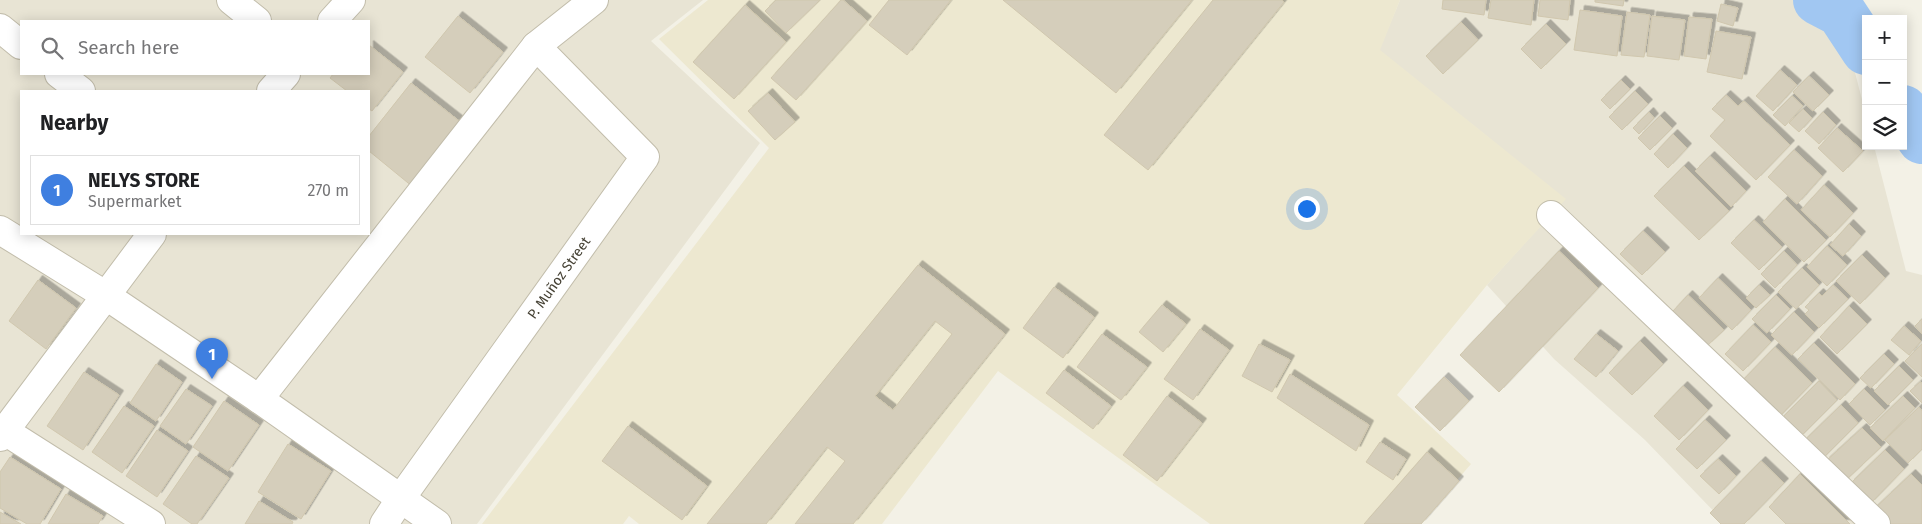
<!DOCTYPE html>
<meta charset="utf-8">
<style>
:root{--surface:#fff;--page:#f2f2f2;--text:#202124;--muted:#757577;--line:#e0e0e0;--accent:#7c3aed}
body{margin:0;font-family:"Fira Sans",sans-serif;background:var(--page);color:var(--text)}
.controls{position:absolute;right:15px;top:15px;display:grid;overflow:hidden;border-radius:0px;box-shadow:0 2px 12px #0003}
.controls button{width:45px;height:45px;display:grid;place-items:center;padding:0;border:0;border-bottom:1px solid var(--line);background:var(--surface);color:var(--text);font:25px sans-serif}
.you{position:absolute;left:1306px;top:208px;width:18px;height:18px;margin:-12px;border:4px solid #fff;border-radius:50%;background:#1a73e8;box-shadow:0 0 0 8px #1a73e833}
.badge{display:grid;place-items:center;width:32px;height:32px;border-radius:50%;background:var(--accent);color:#fff;font-size:16px;font-weight:700}
.pin{position:absolute;translate:-50% -41px;filter:drop-shadow(0 1px 2px #0008)}
.pin::after{content:'';position:absolute;top:26px;width:18px;height:15px;background:inherit;clip-path:polygon(0 0,100% 0,50% 100%)}
.list{margin:0;padding:0;list-style:none}
h2{display:flex;justify-content:space-between;align-items:center;height:65px;margin:0;padding:0 20px;font-size:21px}
h2 small{font-size:16px;font-weight:400;color:var(--muted)}
.list li{display:grid;grid-template-columns:32px 1fr auto;gap:15px;align-items:center;box-sizing:border-box;height:70px;margin:0 10px 10px;padding:0 10px;border:1px solid var(--line);border-radius:0px}
.list b{display:block;font-size:19px;white-space:nowrap}
.list p{margin:0;font-size:16px;white-space:nowrap;color:var(--muted)}
.list em{font-size:16px;font-style:normal;color:var(--muted)}
.icon{flex:none;width:28px;height:28px;fill:none;stroke:currentColor;stroke-width:2;stroke-linecap:round;stroke-linejoin:round}
.map{position:relative;flex:none;width:1922px;height:524px;overflow:hidden}
.search{position:absolute;background:var(--surface);box-shadow:0 2px 12px #0003;left:20px;top:20px;width:350px;height:55px;display:flex;align-items:center;gap:12px;box-sizing:border-box;padding:0 18px;border-radius:0px;color:var(--muted);font-size:19px}
.panel{position:absolute;background:var(--surface);box-shadow:0 2px 12px #0003;left:20px;top:90px;width:350px;height:145px;border-radius:0px}
.map>svg:first-child{display:block}
</style>
<div class="map">
<svg width="1922" height="524" viewBox="0 0 1922 524">
<defs>
<filter id="shadow"><feDropShadow dx="4.5" dy="-4.5" stdDeviation="0" flood-color="#0004"/></filter>
</defs>
<rect width="100%" height="100%" fill="#f3f1e6"/>
<path fill="#e8e4d4" fill-rule="evenodd" d="M 0,0 L 703,0 L 651,41 L 760,143 L 477,524 L 0,524 ZM 21,21 L 369,21 L 369,74 L 21,74 ZM 21,91 L 369,91 L 369,234 L 21,234 Z
M 1400,0 L 1806,0 L 1845,34 L 1866,115 L 1866,146 L 1874,146 L 1906,271 L 1922,275 L 1922,524 L 1726,524 L 1645,440 L 1554,359 L 1487,285 L 1565,199 L 1379,50 Z"/>
<path fill="#ede8d0" d="M 708,0 L 1400,0 L 1380,50 L 1566,199 L 1487,285 L 1397,395 L 1471,464 L 1419,524 L 1210,524 L 998,371 L 882,524 L 639,524 L 629,516 L 623,524 L 482,524 L 769,148 L 659,39 Z"/>
<g fill="none" stroke-linecap="round" stroke-linejoin="round">
<path stroke="#a1c7f2" stroke-width="50" d="M 1818,0 L 1841,12 L 1866,50
M 1903,110 L 1922,139"/>
</g>
<path fill="#d5cebb" stroke="#d0c7ae" fill-rule="evenodd" filter="url(#shadow)" d="M 776,0 L 820,0 L 786,33 L 765,11 Z
M 841,0 L 843,0 L 867,21 L 796,100 L 771,78 Z
M 889,0 L 951,0 L 907,55 L 869,25 Z
M 1003,0 L 1192,0 L 1116,93 Z
M 1213,0 L 1282,0 L 1284,2 L 1148,170 L 1104,135 Z
M 1443,0 L 1486,0 L 1484,15 L 1442,9 Z
M 1491,0 L 1534,0 L 1531,25 L 1488,18 Z
M 1540,0 L 1570,0 L 1568,20 L 1538,16 Z
M 1595,0 L 1624,0 L 1623,6 L 1595,2 Z
M 1721,4 L 1738,8 L 1733,26 L 1717,21 Z
M 745,5 L 786,42 L 734,99 L 693,62 Z
M 1580,10 L 1622,16 L 1617,56 L 1574,50 Z
M 1627,12 L 1650,15 L 1644,57 L 1621,55 Z
M 458,16 L 503,52 L 470,93 L 425,57 Z
M 1652,16 L 1685,20 L 1679,60 L 1647,56 Z
M 1689,17 L 1712,19 L 1706,59 L 1684,56 Z
M 1461,22 L 1478,40 L 1443,74 L 1426,56 Z
M 1546,24 L 1566,44 L 1541,69 L 1521,49 Z
M 1716,31 L 1751,37 L 1742,79 L 1707,72 Z
M 369,45 L 403,72 L 372,111 L 369,109 L 369,91 L 347,91 L 330,78 L 333,74 L 369,74 Z
M 1780,70 L 1797,85 L 1773,111 L 1756,96 Z
M 1809,76 L 1829,95 L 1813,111 L 1793,92 Z
M 1621,80 L 1630,89 L 1610,109 L 1601,100 Z
M 411,83 L 463,124 L 413,187 L 369,151 L 369,136 Z
M 1635,91 L 1648,104 L 1622,130 L 1609,117 Z
M 768,93 L 795,122 L 775,140 L 748,111 Z
M 1726,95 L 1738,106 L 1744,101 L 1790,145 L 1756,180 L 1710,136 L 1725,120 L 1712,109 Z
M 1792,96 L 1803,106 L 1785,126 L 1773,115 Z
M 1803,109 L 1812,118 L 1799,132 L 1789,123 Z
M 1649,112 L 1654,118 L 1639,134 L 1633,128 Z
M 1823,112 L 1836,125 L 1819,144 L 1805,131 Z
M 1660,116 L 1672,128 L 1650,150 L 1638,138 Z
M 1837,128 L 1863,151 L 1843,172 L 1818,148 Z
M 1673,134 L 1687,148 L 1668,168 L 1654,154 Z
M 1794,150 L 1822,176 L 1797,204 L 1768,177 Z
M 1710,156 L 1746,191 L 1731,207 L 1695,171 Z
M 1684,166 L 1729,211 L 1699,240 L 1654,196 Z
M 1824,185 L 1853,213 L 1830,237 L 1801,210 Z
M 1785,199 L 1826,240 L 1804,262 L 1763,222 Z
M 1754,220 L 1782,247 L 1759,270 L 1731,243 Z
M 1849,224 L 1861,236 L 1843,256 L 1830,245 Z
M 1643,231 L 1665,252 L 1642,275 L 1620,254 Z
M 1827,246 L 1847,265 L 1827,286 L 1807,267 Z
M 1559,251 L 1598,288 L 1499,392 L 1460,355 Z
M 1784,251 L 1797,265 L 1775,288 L 1761,274 Z
M 1862,255 L 1885,278 L 1860,304 L 1836,281 Z
M 918,265 L 1005,334 L 853,524 L 795,524 L 845,461 L 827,447 L 766,524 L 707,524 ZM 935,321 L 952,334 L 893,410 L 875,396 Z
M 1802,268 L 1819,285 L 1796,309 L 1778,292 Z
M 1718,278 L 1751,310 L 1732,330 L 1699,298 Z
M 38,280 L 76,308 L 46,349 L 9,321 Z
M 1759,285 L 1770,295 L 1756,308 L 1746,298 Z
M 1833,285 L 1848,299 L 1819,328 L 1805,314 L 1809,310 L 1805,307 L 1819,293 L 1822,296 Z
M 1054,287 L 1094,317 L 1063,358 L 1023,328 Z
M 1688,295 L 1724,330 L 1707,346 L 1672,312 Z
M 1776,295 L 1790,309 L 1767,333 L 1752,319 Z
M 1162,305 L 1186,324 L 1163,352 L 1139,332 Z
M 1849,306 L 1867,324 L 1837,354 L 1820,337 Z
M 1794,312 L 1814,332 L 1792,355 L 1771,335 Z
M 1922,319 L 1922,334 L 1915,326 Z
M 1753,325 L 1771,342 L 1743,371 L 1725,354 Z
M 1904,326 L 1921,341 L 1909,355 L 1891,340 Z
M 1200,329 L 1229,350 L 1193,400 L 1164,379 Z
M 1102,334 L 1147,367 L 1121,400 L 1077,367 Z
M 1596,334 L 1618,351 L 1596,377 L 1574,359 Z
M 1640,341 L 1663,364 L 1632,395 L 1609,373 Z
M 1814,343 L 1855,384 L 1840,400 L 1798,359 Z
M 1259,344 L 1290,360 L 1272,392 L 1242,376 Z
M 1922,344 L 1922,377 L 1905,361 Z
M 1775,347 L 1812,383 L 1776,420 L 1739,384 Z
M 1884,354 L 1894,364 L 1871,388 L 1860,378 Z
M 156,364 L 182,382 L 156,421 L 130,403 Z
M 1899,366 L 1913,380 L 1888,405 L 1874,391 Z
M 1064,370 L 1111,406 L 1093,429 L 1046,393 Z
M 84,372 L 119,395 L 83,450 L 47,426 Z
M 1290,374 L 1369,425 L 1356,451 L 1277,398 Z
M 1444,377 L 1469,401 L 1440,431 L 1415,407 Z
M 1819,381 L 1837,400 L 1799,438 L 1780,420 Z
M 1920,382 L 1922,383 L 1922,403 L 1910,391 Z
M 1683,386 L 1708,410 L 1679,440 L 1654,416 Z
M 186,389 L 212,406 L 186,444 L 160,426 Z
M 1864,389 L 1885,410 L 1870,425 L 1849,404 Z
M 1167,396 L 1202,423 L 1157,481 L 1123,455 Z
M 1903,396 L 1915,408 L 1883,441 L 1870,428 Z
M 224,401 L 259,425 L 228,471 L 193,447 Z
M 1841,405 L 1858,423 L 1821,460 L 1803,442 Z
M 124,406 L 154,426 L 122,473 L 92,452 Z
M 1919,407 L 1922,411 L 1922,449 L 1908,463 L 1885,440 Z
M 1705,420 L 1726,440 L 1697,469 L 1676,449 Z
M 628,426 L 707,486 L 682,520 L 602,461 Z
M 1862,428 L 1881,447 L 1844,482 L 1825,462 Z
M 157,430 L 188,451 L 157,497 L 126,476 Z
M 1380,442 L 1406,459 L 1393,480 L 1366,462 Z
M 288,444 L 331,471 L 301,519 L 258,492 Z
M 1885,450 L 1904,469 L 1870,504 L 1850,484 Z
M 1427,452 L 1459,481 L 1421,524 L 1364,524 Z
M 196,456 L 229,478 L 197,524 L 192,524 L 163,504 Z
M 10,457 L 61,489 L 40,524 L 27,524 L 0,508 L 0,472 Z
M 1718,459 L 1736,476 L 1719,494 L 1700,476 Z
M 1761,461 L 1784,483 L 1744,524 L 1721,524 L 1710,513 Z
M 1800,474 L 1850,524 L 1786,524 L 1769,507 Z
M 1911,474 L 1922,485 L 1922,524 L 1884,524 L 1872,511 Z
M 66,494 L 103,516 L 98,524 L 48,524 Z
M 259,501 L 293,522 L 292,524 L 245,524 Z
M 0,512 L 21,524 L 0,524 Z"/>
<g fill="none" stroke-linecap="round" stroke-linejoin="round">
<defs>
<g id="street">
<path d="M 231,0 L 257,21"/>
<path d="M 332,21 L 351,0"/>
<path d="M 0,28 L 21,45"/>
<path d="M 59,74 L 81,91"/>
<path d="M 271,91 L 286,74"/>
<path d="M 1551,215 L 1876,524"/>
<path d="M 0,230 L 105,295 L 259,399 L 437,524"/>
<path d="M 259,399 L 536,46 L 594,0"/>
<path d="M 0,428 L 151,524"/>
<path d="M 0,437 L 152,234"/>
<path id="s1" d="M 384,524 L 401,498 L 645,157 L 536,46"/>
</g>
</defs>
<use href="#street" stroke="#c2bdab" stroke-width="30"/>
<use href="#street" stroke="#fff" stroke-width="28"/>
</g>
<g text-anchor="middle" dominant-baseline="central" stroke-width="4" stroke-linejoin="round" paint-order="stroke">
<g font-size="14" fill="#464235" stroke="#fff">
<text stroke="none"><textPath href="#s1" startOffset="302">P. Muñoz Street</textPath></text>
</g>
</g>
</svg>
<div class="controls">
<button>+</button>
<button>−</button>
<button><svg class="icon" aria-label="layers" viewBox="0 0 24 24"><path d="M12 4l9 5-9 5-9-5zM3 14l9 5 9-5"/></svg></button>
</div>
<div class="you"></div>
<div class="pin badge" style="left:212px;top:379px;background:#3f7fe0">1</div>
<div class="search"><svg class="icon" aria-label="search" viewBox="0 0 24 24"><circle cx="10" cy="10" r="6"/><path d="M15 15l6 6"/></svg>Search here</div>
<section class="panel">
<h2>Nearby<small></small></h2>
<ul class="list">
<li><span class="badge" style="background:#3f7fe0">1</span><div><b>NELYS STORE</b><p>Supermarket</p></div><em>270 m</em></li>
</ul>
</section>
</div>
